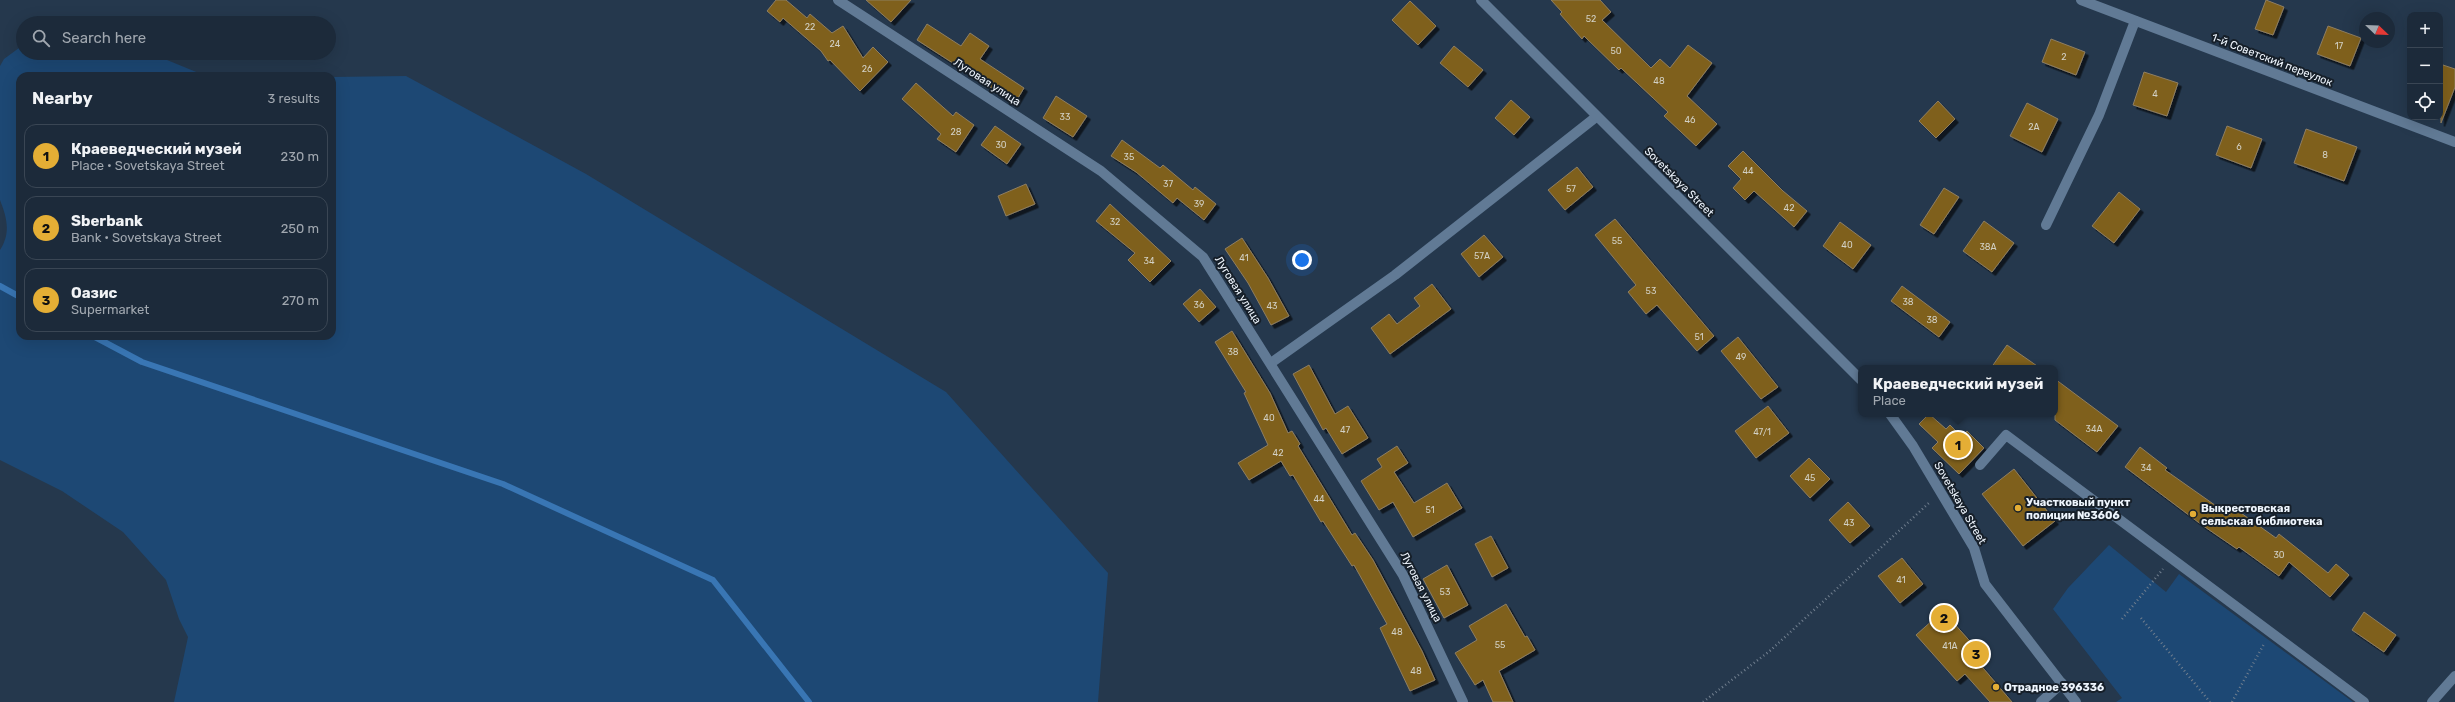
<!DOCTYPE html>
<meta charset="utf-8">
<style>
:root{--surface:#1c2a3a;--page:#253242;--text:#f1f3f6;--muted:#a0a7af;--line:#3a4654;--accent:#e4ae35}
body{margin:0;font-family:Rubik,sans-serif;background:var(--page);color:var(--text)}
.controls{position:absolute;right:12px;top:12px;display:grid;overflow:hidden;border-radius:8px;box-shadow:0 4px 16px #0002}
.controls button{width:36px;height:36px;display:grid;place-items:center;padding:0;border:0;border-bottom:1px solid var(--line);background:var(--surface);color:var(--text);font:20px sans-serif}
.compass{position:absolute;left:2359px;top:12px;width:36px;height:36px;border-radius:50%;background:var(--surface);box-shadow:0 4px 16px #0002;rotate:113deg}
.you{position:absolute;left:1302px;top:260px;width:14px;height:14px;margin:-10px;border:3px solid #fff;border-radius:50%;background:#1a73e8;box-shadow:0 0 0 6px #1a73e833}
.badge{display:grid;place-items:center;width:26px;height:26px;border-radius:50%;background:var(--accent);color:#111;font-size:13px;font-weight:700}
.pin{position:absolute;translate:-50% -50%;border:2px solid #fff;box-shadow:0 1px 4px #0006}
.popup{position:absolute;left:1858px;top:365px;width:200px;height:52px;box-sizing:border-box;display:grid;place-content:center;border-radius:8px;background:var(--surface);filter:drop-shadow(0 1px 3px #0005);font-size:13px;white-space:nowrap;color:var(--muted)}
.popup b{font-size:15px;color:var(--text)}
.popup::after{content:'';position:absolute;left:50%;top:100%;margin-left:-8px;border:8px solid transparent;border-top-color:var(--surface)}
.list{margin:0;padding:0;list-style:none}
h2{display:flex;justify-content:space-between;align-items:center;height:52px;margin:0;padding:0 16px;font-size:17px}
h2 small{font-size:13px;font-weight:400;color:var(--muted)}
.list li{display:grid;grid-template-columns:26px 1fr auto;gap:12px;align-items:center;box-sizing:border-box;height:64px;margin:0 8px 8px;padding:0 8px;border:1px solid var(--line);border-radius:12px}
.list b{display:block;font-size:15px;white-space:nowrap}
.list p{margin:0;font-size:13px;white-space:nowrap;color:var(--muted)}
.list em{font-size:13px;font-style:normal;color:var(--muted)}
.icon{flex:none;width:22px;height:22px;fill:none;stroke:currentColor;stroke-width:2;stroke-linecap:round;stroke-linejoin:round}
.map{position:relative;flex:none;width:2455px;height:702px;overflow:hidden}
.search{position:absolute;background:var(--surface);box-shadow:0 4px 16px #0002;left:16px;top:16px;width:320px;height:44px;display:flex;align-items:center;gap:10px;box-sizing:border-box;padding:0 14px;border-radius:22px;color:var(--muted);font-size:15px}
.panel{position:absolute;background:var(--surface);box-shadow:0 4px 16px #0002;left:16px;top:72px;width:320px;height:268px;border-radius:12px}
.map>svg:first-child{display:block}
</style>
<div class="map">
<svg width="2455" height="702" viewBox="0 0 2455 702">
<defs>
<filter id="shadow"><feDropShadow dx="3.5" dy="3.5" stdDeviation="0" flood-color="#0009"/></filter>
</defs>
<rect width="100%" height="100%" fill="#25384d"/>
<path fill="#1d4874" d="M 23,45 L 23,53 L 150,53 L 206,76 L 20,76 L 20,336 L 332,336 L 332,77 L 406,76 L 586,174 L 946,392 L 1108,573 L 1098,702 L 174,702 L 188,637 L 179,619 L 166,580 L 123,532 L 62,491 L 0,460 L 0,250 C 11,233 7,218 0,200 L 0,66 L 4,59 Z
M 2109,545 L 2166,592 L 2179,574 L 2353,702 L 2116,702 L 2122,698 L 2053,609 L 2068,588 Z"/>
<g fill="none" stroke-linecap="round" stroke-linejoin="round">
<path stroke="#3976b4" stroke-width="6" d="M 0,286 L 20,297
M 93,336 L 142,362 L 503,484 L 713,580 L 809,702"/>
</g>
<path fill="#7f601b" stroke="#8e7e62" filter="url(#shadow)" d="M 776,0 L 786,0 L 807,18 L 810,14 L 832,33 L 843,26 L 863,58 L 873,47 L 888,62 L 860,91 L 830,60 L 828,61 L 821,51 L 783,18 L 780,22 L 767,11 Z
M 866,0 L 911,0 L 891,22 Z
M 1551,0 L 1600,0 L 1611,12 L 1602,20 L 1651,68 L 1660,59 L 1670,68 L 1688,45 L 1712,63 L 1687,96 L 1717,124 L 1696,146 L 1664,116 L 1668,112 L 1621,68 L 1619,70 L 1584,36 L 1582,39 L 1560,14 L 1562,12 Z
M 2266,0 L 2284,7 L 2273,35 L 2255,29 Z
M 1410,1 L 1436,26 L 1418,45 L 1392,20 Z
M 927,24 L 961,46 L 970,33 L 989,46 L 980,59 L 1024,88 L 1015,103 L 917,40 Z
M 2328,26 L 2361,38 L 2350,66 L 2317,54 Z
M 2051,39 L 2085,52 L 2076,75 L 2042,62 Z
M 1454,46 L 1483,70 L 1468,87 L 1440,63 Z
M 2440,64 L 2455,69 L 2455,87 L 2441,123 Z
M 2144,72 L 2178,83 L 2167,116 L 2133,105 Z
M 916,83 L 953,116 L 956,112 L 974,125 L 956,152 L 937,139 L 941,134 L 902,99 Z
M 1056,96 L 1087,116 L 1073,137 L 1043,118 Z
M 1511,100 L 1530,117 L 1514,135 L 1495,118 Z
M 1938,101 L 1955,119 L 1936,138 L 1919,121 Z
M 2027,103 L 2058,119 L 2042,152 L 2010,136 Z
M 995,126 L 1021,144 L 1007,164 L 981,145 Z
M 2227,126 L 2262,139 L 2251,168 L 2216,155 Z
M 2306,129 L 2357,147 L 2344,181 L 2294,163 Z
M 1122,140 L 1160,168 L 1163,165 L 1193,190 L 1195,187 L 1216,204 L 1204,220 L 1177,198 L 1173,203 L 1136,172 L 1111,156 Z
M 1743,151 L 1783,191 L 1807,211 L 1794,227 L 1754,191 L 1745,200 L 1733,188 L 1741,179 L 1728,166 Z
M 1577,167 L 1593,187 L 1565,210 L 1548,190 Z
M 1026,184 L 1035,204 L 1006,216 L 998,196 Z
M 1944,188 L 1959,197 L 1934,234 L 1920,225 Z
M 2119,192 L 2140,209 L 2114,243 L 2092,226 Z
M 1110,204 L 1171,261 L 1150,282 L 1128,260 L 1135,253 L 1096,221 Z
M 1615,219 L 1714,336 L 1697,351 L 1657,305 L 1646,314 L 1628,292 L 1636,285 L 1595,235 Z
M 1984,221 L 2014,243 L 1992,272 L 1963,251 Z
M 1840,222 L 1871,245 L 1853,269 L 1823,246 Z
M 1484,235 L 1503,257 L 1479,277 L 1461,254 Z
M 1242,238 L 1268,278 L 1289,316 L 1271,325 L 1248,283 L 1225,249 Z
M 1432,284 L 1451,309 L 1390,354 L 1371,328 L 1389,314 L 1397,324 L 1420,306 L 1414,298 Z
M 1902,286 L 1950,322 L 1939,337 L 1891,301 Z
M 1200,289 L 1216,307 L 1199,322 L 1183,304 Z
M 1232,331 L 1270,393 L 1288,433 L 1292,431 L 1300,444 L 1298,446 L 1352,535 L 1355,533 L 1373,560 L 1422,651 L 1435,680 L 1410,691 L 1380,628 L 1387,624 L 1354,565 L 1352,566 L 1323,521 L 1321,522 L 1293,475 L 1290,476 L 1281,461 L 1249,480 L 1238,463 L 1268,445 L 1244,393 L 1246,392 L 1215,342 Z
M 1738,337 L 1778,387 L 1761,399 L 1721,351 Z
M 2007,345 L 2040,368 L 1991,368 Z
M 1309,365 L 1335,414 L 1348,406 L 1368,438 L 1342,454 L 1326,428 L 1323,430 L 1293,374 Z
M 2055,379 L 2118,426 L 2097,452 L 2055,420 Z
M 1768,406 L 1789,433 L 1756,458 L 1735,431 Z
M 1929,414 L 1946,429 L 1950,425 L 1962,437 L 1967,431 L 1984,448 L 1959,474 L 1932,448 L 1938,442 L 1919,424 Z
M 1397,446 L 1408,463 L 1394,472 L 1414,503 L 1447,483 L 1462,508 L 1413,537 L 1393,502 L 1379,510 L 1361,481 L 1382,467 L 1377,459 Z
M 2140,447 L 2167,468 L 2165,470 L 2229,515 L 2234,508 L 2276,538 L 2279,534 L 2328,573 L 2336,564 L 2349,575 L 2330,597 L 2289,562 L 2279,576 L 2239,547 L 2237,549 L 2202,525 L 2125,467 Z
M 1809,458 L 1830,479 L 1810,498 L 1790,476 Z
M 2014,469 L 2055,521 L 2023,546 L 1982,494 Z
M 1848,502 L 1870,526 L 1850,543 L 1829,520 Z
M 1491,536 L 1508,568 L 1492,577 L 1475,544 Z
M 1902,558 L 1923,584 L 1900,603 L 1878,576 Z
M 1447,565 L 1468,605 L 1444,618 L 1423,579 Z
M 1506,604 L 1525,637 L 1527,636 L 1535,650 L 1499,671 L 1513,702 L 1493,702 L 1483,680 L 1475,685 L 1455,653 L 1477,640 L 1469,626 Z
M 1943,611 L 1984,657 L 1978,662 L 2012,702 L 1990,702 L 1965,674 L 1957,681 L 1916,635 Z
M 2364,612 L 2396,635 L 2384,652 L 2352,630 Z"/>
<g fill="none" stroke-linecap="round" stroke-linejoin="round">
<path stroke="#717f8f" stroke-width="2.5" stroke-dasharray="1 3" stroke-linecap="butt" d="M 2141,618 L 2210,702
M 2122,619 L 2163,569
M 1703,702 L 1771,650 L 1930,502
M 2232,702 L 2264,644"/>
<path stroke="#617a95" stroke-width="10" d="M 2046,225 L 2099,115 L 2135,21
M 1271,363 L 1395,275 L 1596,117
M 2041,702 L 2062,683"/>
<path stroke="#617a95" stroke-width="10" d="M 838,0 L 1101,171 L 1203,257 L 1403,575 L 1463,702
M 1481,0 L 1861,380
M 2081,0 L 2455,142
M 1890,414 L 1913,446 L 1974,548 L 1985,584 L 2076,702
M 1980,465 L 2006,435 L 2364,702"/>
<path stroke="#617a95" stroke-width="10" d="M 2432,702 L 2455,676"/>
</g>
<g fill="#e4ae35" stroke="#161f29" stroke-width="1.5">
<circle cx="2018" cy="508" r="4"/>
<circle cx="2193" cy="514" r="4"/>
<circle cx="1996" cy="687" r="4"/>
</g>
<g text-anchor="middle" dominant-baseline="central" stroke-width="4" stroke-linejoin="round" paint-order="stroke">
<g font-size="9" fill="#d2d0c4">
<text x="1591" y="19">52</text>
<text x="810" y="27">22</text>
<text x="835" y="44">24</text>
<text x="2339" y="46">17</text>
<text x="1616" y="51">50</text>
<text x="2064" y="57">2</text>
<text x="867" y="69">26</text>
<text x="1659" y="81">48</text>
<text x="2155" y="94">4</text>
<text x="1065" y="117">33</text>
<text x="1690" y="120">46</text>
<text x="2034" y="127">2А</text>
<text x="956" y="132">28</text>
<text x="1001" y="145">30</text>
<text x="2239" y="147">6</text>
<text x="2325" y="155">8</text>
<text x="1129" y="157">35</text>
<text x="1748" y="171">44</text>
<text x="1168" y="184">37</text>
<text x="1571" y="189">57</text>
<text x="1199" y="204">39</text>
<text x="1789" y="208">42</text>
<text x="1115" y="222">32</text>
<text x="1617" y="241">55</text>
<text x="1847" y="245">40</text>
<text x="1988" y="247">38А</text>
<text x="1482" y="256">57А</text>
<text x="1244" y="258">41</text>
<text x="1149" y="261">34</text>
<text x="1651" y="291">53</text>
<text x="1908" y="302">38</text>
<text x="1199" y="305">36</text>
<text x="1272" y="306">43</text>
<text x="1932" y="320">38</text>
<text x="1699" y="337">51</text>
<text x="1233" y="352">38</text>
<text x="1741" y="357">49</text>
<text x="1269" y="418">40</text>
<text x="2094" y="429">34А</text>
<text x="1345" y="430">47</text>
<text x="1762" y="432">47/1</text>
<text x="1278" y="453">42</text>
<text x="2146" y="468">34</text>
<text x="1810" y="478">45</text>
<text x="1319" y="499">44</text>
<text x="1430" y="510">51</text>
<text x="1849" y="523">43</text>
<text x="2279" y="555">30</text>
<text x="1901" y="580">41</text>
<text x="1445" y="592">53</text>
<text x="1397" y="632">48</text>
<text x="1500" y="645">55</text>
<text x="1950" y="646">41А</text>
<text x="1416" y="671">48</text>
</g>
<g font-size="11" fill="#eef5fd" stroke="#161f29">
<text transform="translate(2272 60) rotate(21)">1-й Советский переулок</text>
<text transform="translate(987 82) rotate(33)">Луговая улица</text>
<text transform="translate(1679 182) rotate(45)">Sovetskaya Street</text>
<text transform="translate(1238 290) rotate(58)">Луговая улица</text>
<text transform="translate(1960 503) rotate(60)">Sovetskaya Street</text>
<text transform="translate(1421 587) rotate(63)">Луговая улица</text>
</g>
<g font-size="11" font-weight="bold" fill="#eef5fd" stroke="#161f29" text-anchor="start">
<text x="2026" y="502">Участковый пункт<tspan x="2026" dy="13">полиции №3606</tspan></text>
<text x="2201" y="508">Выкрестовская<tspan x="2201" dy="13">сельская библиотека</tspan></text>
<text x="2004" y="687">Отрадное 396336</text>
</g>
</g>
</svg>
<div class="controls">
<button>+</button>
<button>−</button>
<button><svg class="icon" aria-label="locate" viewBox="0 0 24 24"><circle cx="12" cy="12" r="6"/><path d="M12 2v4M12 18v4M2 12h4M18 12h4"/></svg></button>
</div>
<svg class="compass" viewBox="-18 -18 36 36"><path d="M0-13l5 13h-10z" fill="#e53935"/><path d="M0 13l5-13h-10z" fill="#a0a7af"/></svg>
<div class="you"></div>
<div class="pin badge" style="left:1958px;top:445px">1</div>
<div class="popup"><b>Краеведческий музей</b>Place</div>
<div class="pin badge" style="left:1944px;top:618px">2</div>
<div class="pin badge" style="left:1976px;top:654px">3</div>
<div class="search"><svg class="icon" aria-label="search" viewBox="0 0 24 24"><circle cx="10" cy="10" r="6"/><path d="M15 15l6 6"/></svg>Search here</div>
<section class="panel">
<h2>Nearby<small>3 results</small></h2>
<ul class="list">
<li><span class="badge">1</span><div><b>Краеведческий музей</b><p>Place · Sovetskaya Street</p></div><em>230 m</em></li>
<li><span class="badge">2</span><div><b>Sberbank</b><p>Bank · Sovetskaya Street</p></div><em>250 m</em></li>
<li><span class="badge">3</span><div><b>Оазис</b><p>Supermarket</p></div><em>270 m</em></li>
</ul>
</section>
</div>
